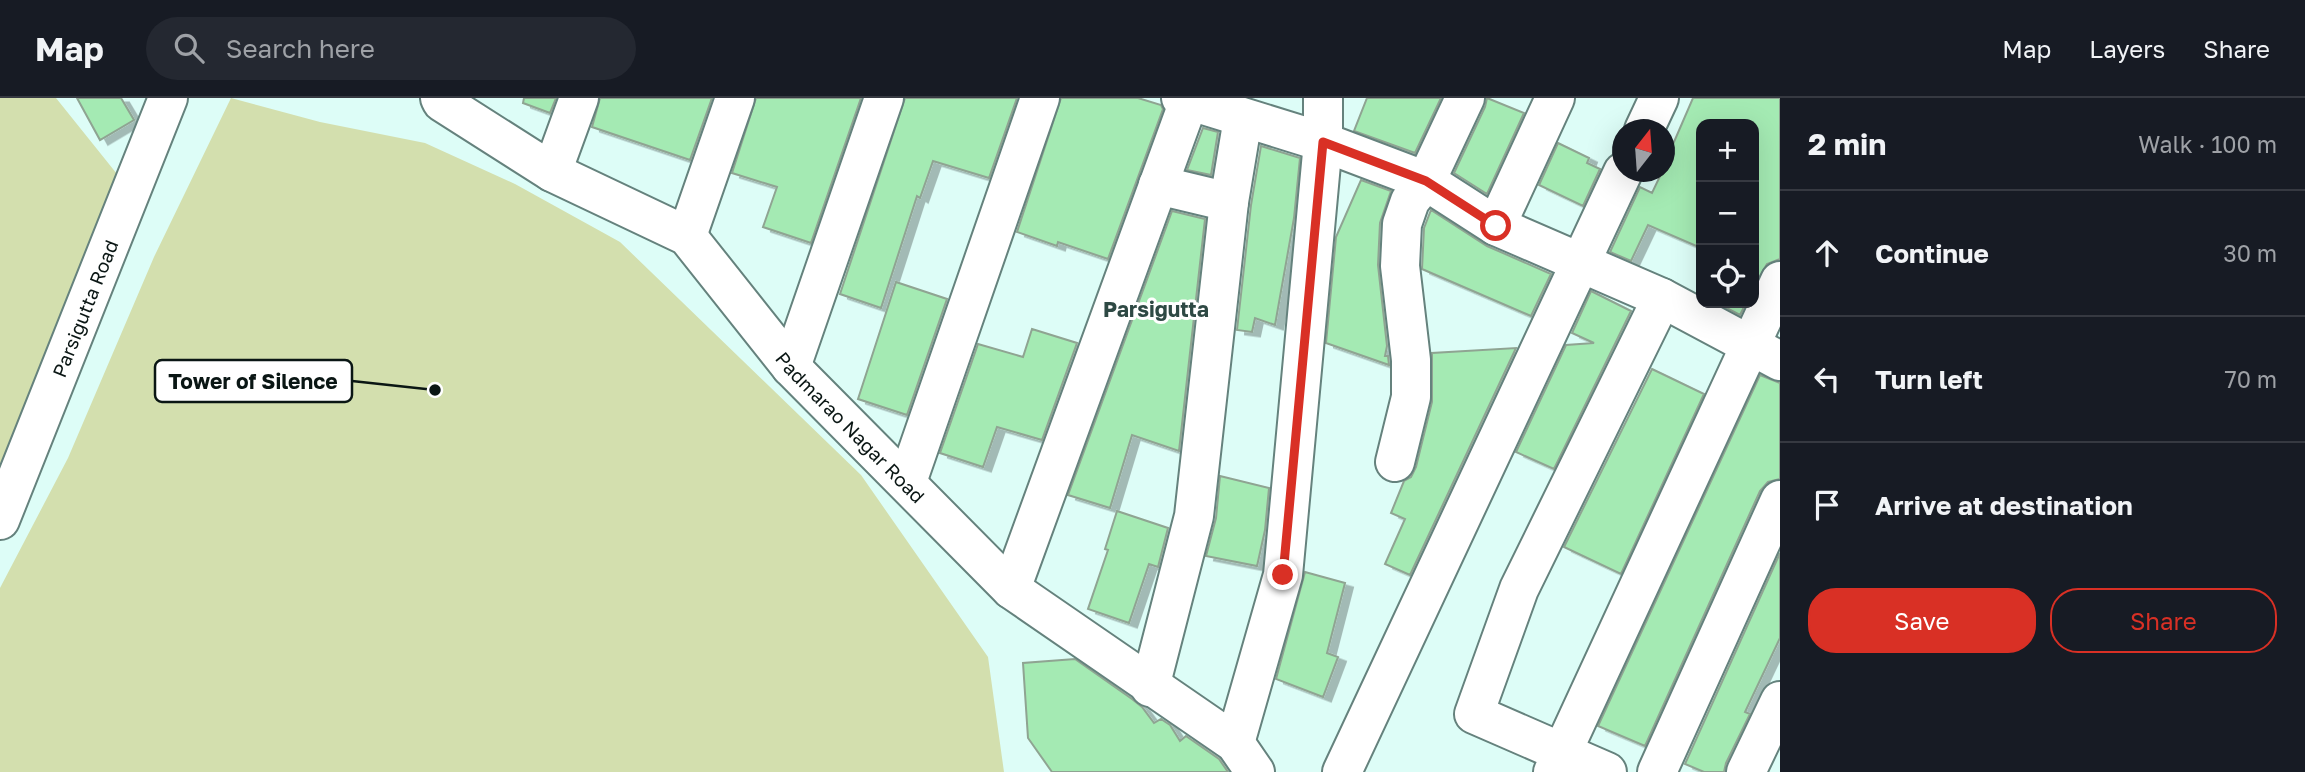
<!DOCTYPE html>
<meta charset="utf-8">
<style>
:root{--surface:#171b24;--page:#242831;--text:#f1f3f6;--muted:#9ea1a6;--line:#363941;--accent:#d93025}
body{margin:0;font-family:"Golos Text",sans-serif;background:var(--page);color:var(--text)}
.controls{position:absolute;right:21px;top:21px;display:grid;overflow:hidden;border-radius:14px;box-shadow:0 7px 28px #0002}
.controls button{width:63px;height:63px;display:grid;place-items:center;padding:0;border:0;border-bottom:2px solid var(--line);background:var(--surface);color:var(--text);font:35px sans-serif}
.compass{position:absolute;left:1612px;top:21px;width:63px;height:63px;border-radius:50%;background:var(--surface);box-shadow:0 7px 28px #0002;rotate:17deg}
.stop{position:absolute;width:21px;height:21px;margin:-16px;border:5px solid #d93025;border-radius:50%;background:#fff}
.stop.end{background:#d93025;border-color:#fff;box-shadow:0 2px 7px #0008}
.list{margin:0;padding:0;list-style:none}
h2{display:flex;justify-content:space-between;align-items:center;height:91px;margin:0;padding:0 28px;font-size:30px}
h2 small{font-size:23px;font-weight:400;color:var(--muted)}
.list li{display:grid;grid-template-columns:46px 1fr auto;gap:21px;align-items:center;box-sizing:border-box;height:126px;padding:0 28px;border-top:2px solid var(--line)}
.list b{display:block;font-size:26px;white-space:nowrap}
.list em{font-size:23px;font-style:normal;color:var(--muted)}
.actions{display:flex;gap:14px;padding:21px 28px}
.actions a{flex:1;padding:16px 0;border:2px solid var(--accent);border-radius:28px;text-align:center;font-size:24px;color:var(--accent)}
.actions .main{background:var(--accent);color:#fff}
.icon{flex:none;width:38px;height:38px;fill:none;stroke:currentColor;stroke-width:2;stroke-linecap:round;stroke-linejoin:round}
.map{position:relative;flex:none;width:1780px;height:674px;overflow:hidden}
header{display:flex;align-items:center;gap:42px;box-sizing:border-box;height:98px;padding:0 35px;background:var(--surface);border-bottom:2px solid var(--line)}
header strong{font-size:33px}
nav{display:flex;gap:38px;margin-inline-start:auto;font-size:24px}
.search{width:490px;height:63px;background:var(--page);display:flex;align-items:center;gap:18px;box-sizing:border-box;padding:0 24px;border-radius:38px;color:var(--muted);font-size:26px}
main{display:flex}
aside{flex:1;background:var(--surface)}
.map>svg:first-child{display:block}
</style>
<header>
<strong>Map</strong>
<div class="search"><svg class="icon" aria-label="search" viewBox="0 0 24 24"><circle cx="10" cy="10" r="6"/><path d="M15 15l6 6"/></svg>Search here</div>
<nav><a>Map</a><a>Layers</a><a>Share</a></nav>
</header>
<main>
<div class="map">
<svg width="1780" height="674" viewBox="0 0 1780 674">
<defs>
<filter id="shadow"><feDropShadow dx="8" dy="4.5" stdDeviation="0" flood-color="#0004"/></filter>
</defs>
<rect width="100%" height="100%" fill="#ddfdf7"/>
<path fill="#d3dfae" d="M 0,0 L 56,0 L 117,76 L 38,286 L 14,360 L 0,365 Z
M 231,0 L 320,24 L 425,45 L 515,86 L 620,144 L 861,377 L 988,559 L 1004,674 L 0,674 L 0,490 L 68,360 L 154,159 Z"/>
<path fill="#a4eab3" stroke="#8fa492" stroke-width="2" filter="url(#shadow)" d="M 77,0 L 121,0 L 134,22 L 100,42 Z
M 524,0 L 556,0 L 550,15 L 523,5 Z
M 600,0 L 712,0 L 690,62 L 592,29 Z
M 756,0 L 861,0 L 811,145 L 763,129 L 777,89 L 732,75 Z
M 905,0 L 1017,0 L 989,80 L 933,63 L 920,100 L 917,98 L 881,210 L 840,196 Z
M 1061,0 L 1138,0 L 1161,7 L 1163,11 L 1108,161 L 1058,144 L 1057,148 L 1017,134 Z
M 1367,0 L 1441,0 L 1415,55 L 1354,33 Z
M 1487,0 L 1524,15 L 1487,96 L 1454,75 L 1485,9 Z
M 1693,0 L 1780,0 L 1780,161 L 1767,166 L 1754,188 L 1754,26 L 1701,26 L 1701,150 L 1648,127 L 1631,163 L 1610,154 L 1640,89 L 1652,95 L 1662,74 L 1664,74 L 1664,67 Z
M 1203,30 L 1218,34 L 1211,77 L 1187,72 Z
M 1558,45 L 1589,60 L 1587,65 L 1600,71 L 1583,108 L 1539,87 Z
M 1261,48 L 1300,60 L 1294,120 L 1275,227 L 1255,220 L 1252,234 L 1237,232 L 1251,107 Z
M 1361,82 L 1391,93 L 1380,125 L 1378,167 L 1387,248 L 1385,258 L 1388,258 L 1389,267 L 1326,245 L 1336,139 Z
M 1431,112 L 1487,148 L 1551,176 L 1531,218 L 1422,171 L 1424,130 Z
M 1172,113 L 1205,121 L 1179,353 L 1132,337 L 1110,410 L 1068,397 Z
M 896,184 L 947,201 L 907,317 L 858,301 Z
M 1591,193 L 1631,213 L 1554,371 L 1516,354 L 1566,247 L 1594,245 L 1572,235 Z
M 1717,205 L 1746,205 L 1740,217 Z
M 1032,231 L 1077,245 L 1042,342 L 997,329 L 983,369 L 940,355 L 978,246 L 1023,259 Z
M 1516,250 L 1410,477 L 1385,466 L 1405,421 L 1391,415 L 1404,383 L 1411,379 L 1416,369 L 1432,304 L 1432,255 Z
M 1652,271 L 1704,296 L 1621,476 L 1564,449 Z
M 1760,277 L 1780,285 L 1780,381 L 1768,384 L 1760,393 L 1645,648 L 1598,628 Z
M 1220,378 L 1269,390 L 1265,432 L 1257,468 L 1206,458 L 1216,420 Z
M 1117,413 L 1168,430 L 1158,469 L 1149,466 L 1129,525 L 1088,511 L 1108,452 L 1105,451 Z
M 1780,455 L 1780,540 L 1745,614 L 1750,616 L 1726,665 L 1724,674 L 1704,674 L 1685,666 Z
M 1305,474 L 1345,485 L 1327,555 L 1338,559 L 1323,599 L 1276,581 Z
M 1075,561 L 1132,601 L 1142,609 L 1154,625 L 1161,621 L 1170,627 L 1180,643 L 1186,638 L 1219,661 L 1228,674 L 1052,674 L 1028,640 L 1023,565 Z"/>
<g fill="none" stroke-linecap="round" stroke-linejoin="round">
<defs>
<g id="minor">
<path id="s1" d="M 440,0 L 442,4 L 552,74 L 687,138 L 791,269 L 1011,491 L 1235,645 L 1255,674"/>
<path d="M 1181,0 L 1323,44 L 1426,83 L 1496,128 L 1662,200 L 1780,263"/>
<path d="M 1644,32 L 1659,0"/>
<path d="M 552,74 L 579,0"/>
<path d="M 1158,87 L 1229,104"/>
<path d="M 1496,128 L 1555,0"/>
<path d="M 687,138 L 735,0"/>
<path d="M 791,269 L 884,0"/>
<path d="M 1395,364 L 1411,299 L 1411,262 L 1400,168 L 1402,126 L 1410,103 L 1426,83 L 1465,0"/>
<path d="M 907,384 L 1040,0"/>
<path id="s2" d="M 0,422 L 168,0"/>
<path d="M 1011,491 L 1190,0"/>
<path d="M 1150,589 L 1194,418 L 1229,104 L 1243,20"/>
<path d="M 1235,645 L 1283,477 L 1323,44 L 1323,0"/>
<path d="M 1342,674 L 1623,74"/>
<path d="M 1553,674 L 1780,183"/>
<path d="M 1607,674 L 1474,616 L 1519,491 L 1662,200"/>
<path d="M 1657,674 L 1780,402"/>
<path d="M 1746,674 L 1780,603"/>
</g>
</defs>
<use href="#minor" stroke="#65827d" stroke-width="42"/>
<use href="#minor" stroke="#fff" stroke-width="38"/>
</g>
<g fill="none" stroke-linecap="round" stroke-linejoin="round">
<path stroke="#d93025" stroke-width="9" d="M 1283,477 L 1323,44 L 1426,83 L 1496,128"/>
</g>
<g text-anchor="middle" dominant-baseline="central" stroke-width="6" stroke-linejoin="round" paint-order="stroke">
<g font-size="19" fill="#0a1614" stroke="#fff">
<text stroke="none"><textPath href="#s2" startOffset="228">Parsigutta Road</textPath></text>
<text stroke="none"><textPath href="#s1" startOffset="536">Padmarao Nagar Road</textPath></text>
</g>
<g font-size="21" font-weight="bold" fill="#2e4944" stroke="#fff">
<text x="1156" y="211">Parsigutta</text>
</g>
</g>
<path fill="none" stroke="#0a1614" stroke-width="2.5" d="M435 292L352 283"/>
<circle fill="#0a1614" stroke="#fff" stroke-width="2.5" cx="435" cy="292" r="7"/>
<rect fill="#fff" stroke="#0a1614" stroke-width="2.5" x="155" y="262" width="197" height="42" rx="7"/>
<g font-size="21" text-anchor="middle" font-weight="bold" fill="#0a1614">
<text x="253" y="291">Tower of Silence</text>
</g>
</svg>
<div class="controls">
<button>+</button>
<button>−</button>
<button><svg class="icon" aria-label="locate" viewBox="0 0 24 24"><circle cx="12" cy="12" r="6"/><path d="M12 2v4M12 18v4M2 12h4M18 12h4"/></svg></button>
</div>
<svg class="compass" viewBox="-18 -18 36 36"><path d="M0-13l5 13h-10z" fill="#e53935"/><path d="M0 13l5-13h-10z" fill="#9ea1a6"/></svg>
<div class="stop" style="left:1496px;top:128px"></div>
<div class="stop end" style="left:1283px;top:477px"></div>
</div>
<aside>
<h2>2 min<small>Walk · 100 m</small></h2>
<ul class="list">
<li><svg class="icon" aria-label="ahead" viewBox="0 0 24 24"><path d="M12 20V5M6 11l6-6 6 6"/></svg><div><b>Continue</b></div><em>30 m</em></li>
<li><svg class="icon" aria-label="left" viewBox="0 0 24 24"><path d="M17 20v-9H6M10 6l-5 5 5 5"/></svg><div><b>Turn left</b></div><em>70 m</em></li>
<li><svg class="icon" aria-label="arrive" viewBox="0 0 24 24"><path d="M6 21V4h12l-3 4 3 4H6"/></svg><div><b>Arrive at destination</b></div></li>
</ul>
<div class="actions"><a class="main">Save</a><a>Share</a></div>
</aside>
</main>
